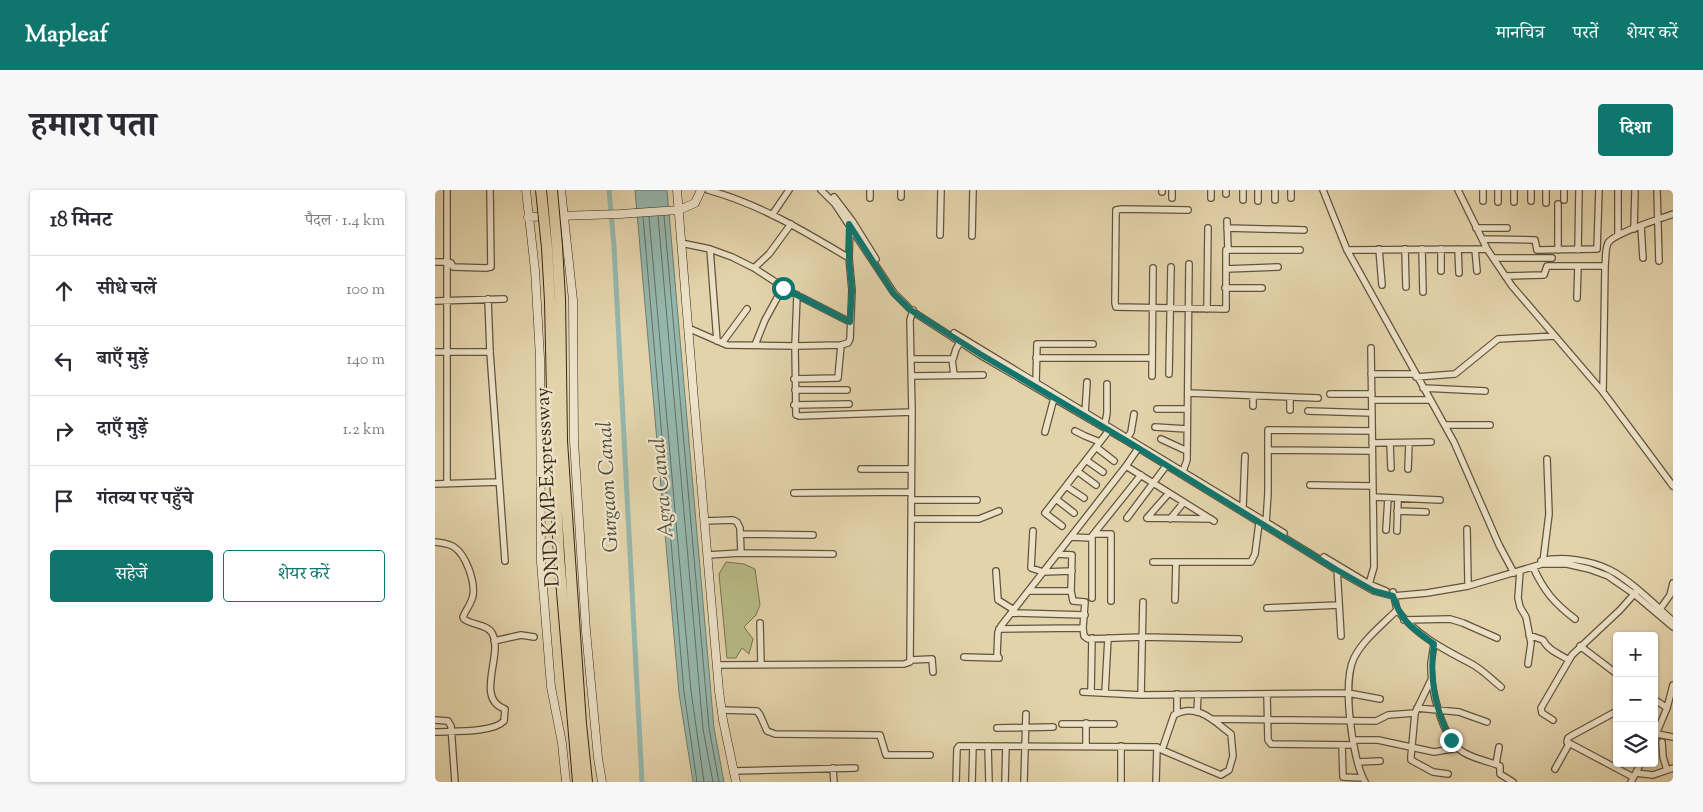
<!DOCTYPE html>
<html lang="hi">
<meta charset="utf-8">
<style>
:root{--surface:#fff;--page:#f7f7f7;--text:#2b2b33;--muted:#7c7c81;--line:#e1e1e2;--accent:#0f766e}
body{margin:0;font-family:"Sorts Mill Goudy","Noto Serif Devanagari",serif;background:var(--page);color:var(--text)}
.controls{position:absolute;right:15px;bottom:15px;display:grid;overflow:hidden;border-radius:5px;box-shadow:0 1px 4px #0004}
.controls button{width:45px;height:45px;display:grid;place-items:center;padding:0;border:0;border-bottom:1px solid var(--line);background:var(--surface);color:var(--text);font:25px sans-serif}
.stop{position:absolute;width:15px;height:15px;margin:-11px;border:4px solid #0f766e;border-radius:50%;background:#fff}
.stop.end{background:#0f766e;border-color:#fff;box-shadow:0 1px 5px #0008}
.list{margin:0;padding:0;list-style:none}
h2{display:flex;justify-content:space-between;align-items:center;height:65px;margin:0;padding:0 20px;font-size:21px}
h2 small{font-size:16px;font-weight:400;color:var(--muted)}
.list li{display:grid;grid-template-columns:32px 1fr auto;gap:15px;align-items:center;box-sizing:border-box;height:70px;padding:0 20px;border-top:1px solid var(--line)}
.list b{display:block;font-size:19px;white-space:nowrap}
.list em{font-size:16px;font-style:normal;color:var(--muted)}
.actions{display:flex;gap:10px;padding:15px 20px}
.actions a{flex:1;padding:11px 0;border:1px solid var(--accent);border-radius:5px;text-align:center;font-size:18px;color:var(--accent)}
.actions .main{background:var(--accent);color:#fff}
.icon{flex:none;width:28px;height:28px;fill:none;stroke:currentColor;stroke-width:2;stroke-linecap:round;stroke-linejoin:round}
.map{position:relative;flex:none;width:1238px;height:592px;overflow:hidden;border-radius:5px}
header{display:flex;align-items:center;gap:30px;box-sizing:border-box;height:70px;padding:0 25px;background:var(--accent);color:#fff}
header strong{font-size:24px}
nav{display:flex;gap:28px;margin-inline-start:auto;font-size:18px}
.intro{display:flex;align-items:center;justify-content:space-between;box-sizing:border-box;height:120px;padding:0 30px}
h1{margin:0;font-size:35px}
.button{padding:12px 22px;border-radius:5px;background:var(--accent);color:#fff;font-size:18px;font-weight:700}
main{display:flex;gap:30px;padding:0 30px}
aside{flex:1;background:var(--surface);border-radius:5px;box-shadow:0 1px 4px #0004}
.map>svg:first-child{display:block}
</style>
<header>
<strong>Mapleaf</strong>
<nav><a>मानचित्र</a><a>परतें</a><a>शेयर करें</a></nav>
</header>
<div class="intro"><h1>हमारा पता</h1><a class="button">दिशा</a></div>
<main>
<aside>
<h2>18 मिनट<small>पैदल · 1.4 km</small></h2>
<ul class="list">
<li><svg class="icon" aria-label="ahead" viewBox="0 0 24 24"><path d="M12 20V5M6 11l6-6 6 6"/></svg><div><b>सीधे चलें</b></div><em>100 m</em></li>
<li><svg class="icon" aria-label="left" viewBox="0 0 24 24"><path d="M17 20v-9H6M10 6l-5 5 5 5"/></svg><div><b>बाएँ मुड़ें</b></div><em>140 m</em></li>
<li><svg class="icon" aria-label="right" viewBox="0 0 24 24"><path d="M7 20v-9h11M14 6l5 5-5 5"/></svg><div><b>दाएँ मुड़ें</b></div><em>1.2 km</em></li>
<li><svg class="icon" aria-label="arrive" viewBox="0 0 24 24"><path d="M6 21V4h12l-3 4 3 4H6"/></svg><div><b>गंतव्य पर पहुँचे</b></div></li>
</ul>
<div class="actions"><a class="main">सहेजें</a><a>शेयर करें</a></div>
</aside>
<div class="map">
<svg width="1238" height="592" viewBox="0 0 1238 592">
<rect width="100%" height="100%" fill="#e3d3ab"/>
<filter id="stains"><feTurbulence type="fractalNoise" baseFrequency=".004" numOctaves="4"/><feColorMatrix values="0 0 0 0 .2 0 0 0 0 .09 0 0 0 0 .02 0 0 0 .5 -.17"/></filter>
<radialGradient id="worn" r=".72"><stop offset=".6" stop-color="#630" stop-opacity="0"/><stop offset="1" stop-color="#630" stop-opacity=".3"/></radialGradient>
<path fill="#b7bb86" stroke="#77724f" d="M 291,372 L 309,374 L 320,379 L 325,415 L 321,425 L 309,437 L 318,449 L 314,464 L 307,458 L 301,468 L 292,468 L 284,384 Z"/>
<path fill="#95b7ad" stroke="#6f7e71" d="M 200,0 L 232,0 L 279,538 L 289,592 L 258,592 L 244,503 Z"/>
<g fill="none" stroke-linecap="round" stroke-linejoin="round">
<path stroke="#667062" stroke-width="1" d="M 223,26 L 268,539 L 278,592
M 229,26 L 274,538 L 284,592
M 208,27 L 249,502 L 262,592
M 214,27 L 256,501 L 269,592"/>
<path stroke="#95b7ad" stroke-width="5" d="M 174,0 L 179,56 L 207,592"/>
<defs>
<path id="street" d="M 273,0 C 324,14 369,41 414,68
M 386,0 L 400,14 L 459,103 L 477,121 L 545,165 L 692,251 L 902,380 L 939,401 L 958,406 L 992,403 L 1033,396 L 1107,374 L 1132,374 L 1154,379 L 1173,386 L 1199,404 L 1238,437
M 435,0 L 435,8
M 776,0 L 776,8
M 840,0 L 840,10
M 888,0 L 912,60 L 1019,252 L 1064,355 L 1079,383
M 1023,0 L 1052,59 L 1077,96 L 1168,202 L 1238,296
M 1063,0 L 1063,12
M 1111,0 L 1111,13
M 1183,0 L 1183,45
M 1222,0 L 1224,71
M 727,2 L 727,0
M 791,4 L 791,0
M 399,7 L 418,32 L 441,69
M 466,7 L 466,0
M 737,8 L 737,0
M 856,8 L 856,0
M 808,10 L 808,0
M 1129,10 L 1129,0
M 823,11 L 823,0
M 1048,11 L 1048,0
M 1096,11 L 1096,0
M 1079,12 L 1079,0
M 753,20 L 687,19 L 681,20 L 680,113 L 681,117 L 791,119 L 791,60 L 865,60
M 337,25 L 354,0
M 792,31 L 793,59
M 1206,36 L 1208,68
M 792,38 L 869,40
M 1041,38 L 1072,38
M 1199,39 L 1200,0
M 505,45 L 506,0
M 537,46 L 538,0
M 1048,49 L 1100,50 L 1102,60 L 1162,59 L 1164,0
M 246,53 L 275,59 L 297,67 L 319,78 L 356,102 L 415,132
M 275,59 L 282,151
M 944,59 L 947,95
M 970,59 L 971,97
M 987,59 L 988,102
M 1006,59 L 1006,81
M 1023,59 L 1024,83
M 1040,59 L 1042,81
M 912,60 L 1052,59
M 1123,60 L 1123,14
M 1143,60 L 1144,0
M 1058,68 L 1117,68
M 0,72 L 9,72
M 12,72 L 16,73 L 18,77 L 51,78 L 56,77 L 55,0
M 319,78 L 334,64 L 356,34
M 791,79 L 843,77
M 1070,86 L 1109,85 L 1112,76 L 1170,76
M 790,98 L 827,98
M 362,105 L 360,156 L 361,225 L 364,226 L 477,222
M 1142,108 L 1143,76
M 53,109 L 55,162 L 70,371
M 0,111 L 69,109
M 772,119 L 773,38
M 253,138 L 292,155 L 360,156 L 406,155 L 413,153 L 415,149 L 417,100 L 414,68 L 415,34
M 519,143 L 849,343
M 287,153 L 312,119
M 320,155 L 330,130 L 348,97
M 0,162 L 55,162
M 601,168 L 717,168
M 477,169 L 517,169 L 519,185
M 518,169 L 521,159 L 527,149
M 734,184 L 736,77
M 936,184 L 980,184
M 477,186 L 548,185
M 717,186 L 718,78
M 981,187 L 1020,184 L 1063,149 L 1120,146
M 359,189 L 403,188 L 406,155
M 601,193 L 602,154 L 658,154
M 988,198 L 1050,201
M 360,200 L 412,200
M 1168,202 L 1170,76 C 1171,69 1170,59 1173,53 C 1179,43 1225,29 1238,24
M 753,203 L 883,208
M 895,204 L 937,204
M 855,207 L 855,220
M 937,210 L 995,210
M 359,215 L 414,214
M 818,216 L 818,206
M 722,219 L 752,219
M 873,221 L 937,223
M 650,224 L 652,192
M 670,234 L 672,223 L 672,194
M 1010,235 L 1055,235
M 720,237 L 752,239
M 640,241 L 650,246 L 665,252
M 610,242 L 619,208
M 726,249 L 752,261
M 691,250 L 696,242 L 699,224
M 937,253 L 996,252
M 955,253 L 956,278
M 661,257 L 679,271
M 834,260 L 937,261
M 651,270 L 668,282
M 691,276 L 779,331
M 426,279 L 476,279
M 973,279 L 974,253
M 642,281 L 661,295
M 747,284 L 752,270 L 754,74
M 0,294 L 64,292
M 12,294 L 12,0
M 875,295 L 938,296
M 631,296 L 649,308
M 359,303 L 475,302
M 938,307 L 1005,310
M 621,309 L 639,323
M 476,310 L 542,310
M 808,317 L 810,266
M 962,321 L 991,322
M 692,328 L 731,276
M 712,328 L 776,329
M 712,328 L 734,303
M 476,329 L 544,329 L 564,321
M 735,329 L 749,312
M 269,331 L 298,330 L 302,332 L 305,338 L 306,363
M 831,334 L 833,303 L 833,240 L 937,241
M 627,336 L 610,323 L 675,239
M 1032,339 L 1033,392
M 951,340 L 953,308
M 598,341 L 596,378 L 608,382 L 637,381
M 962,341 L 963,308
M 305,344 L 378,345
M 659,344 L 676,344 L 676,411
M 636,347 L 657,348
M 0,352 C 7,353 13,353 19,357 C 31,365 40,391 38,405 C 37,413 31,419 28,427 L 29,429 C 36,435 52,434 57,443 C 69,464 39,509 70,519 L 69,531 C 58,543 17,541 0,542
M 623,364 L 637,365 L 636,401
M 273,365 L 306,363 L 398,364
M 889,367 L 934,394 L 951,401
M 1106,371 C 1127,366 1156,370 1175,380 C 1195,390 1220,415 1238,431
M 718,372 L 816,372 L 820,364 L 824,333
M 1108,372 L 1114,324 L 1112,269
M 1098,377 C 1109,401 1119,413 1140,429
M 902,378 L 906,446
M 561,381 L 563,410 L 579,420
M 1085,381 L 1083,408 L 1085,417 L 1091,427 L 1096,453 L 1093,474
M 934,394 L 939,377 L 936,158
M 657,408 L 657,346 L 706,285
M 740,410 L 741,372
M 832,418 L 904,415
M 962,420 C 981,445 1008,459 1035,473 C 1047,479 1056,489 1066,497
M 1223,422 L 1235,405 L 1238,393
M 577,423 L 650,425
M 969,430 L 1015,429 L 1028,433 L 1062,448
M 325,433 L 326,474
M 648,438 L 649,446 L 653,449 L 707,447 L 804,449
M 564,439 L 648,438 L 650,412 L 638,411 L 636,401 L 594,401
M 1094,445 L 1108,450 C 1113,460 1124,464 1134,470
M 59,451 L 86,445 L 99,447
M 999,454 C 998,460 997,467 996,473 C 995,497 1007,549 1028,562 C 1039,569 1053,571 1065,576 L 1065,584 L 1078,592
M 1145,456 L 1182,484
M 529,467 L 564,468 L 562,465 L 563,442 L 566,436 L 691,276 L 704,257
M 476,470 L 497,469 L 498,482
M 282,475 L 469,474 L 475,472 L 477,222 L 475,130 L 478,120
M 997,488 L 980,523 L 976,566 L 976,570 L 998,582 L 1013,584
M 648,502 L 706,505 L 913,503 L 945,509
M 656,502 L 657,448
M 670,503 L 673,448
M 832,504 L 833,550 L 836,554 L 918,555
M 706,505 L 708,412
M 1219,509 L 1232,518
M 982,518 L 1024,522 L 1052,532
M 287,520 L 322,521 L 325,525 L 332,541 L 340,544 L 445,545 L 451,565 L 495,565
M 1182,521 L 1136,546 L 1133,548 L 1132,552 L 1198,587
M 762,522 L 763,504
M 742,523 L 742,504
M 777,529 L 941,531 L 953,525 L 980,523
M 0,530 L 13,531 L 16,536 L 20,592
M 1118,530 L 1107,523 L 1106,518 L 1137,465 L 1185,420 L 1201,402
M 651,533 L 651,557
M 627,534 L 679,534
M 562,538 L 618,537
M 1222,544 L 1238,547
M 1219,549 L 1232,518 L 1238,495
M 918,550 L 943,550 L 999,562 L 1023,558
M 1227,552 L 1228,567 L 1232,580
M 907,555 L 908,587 L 928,588
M 553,556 L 554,592
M 686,556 L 686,592
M 923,572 L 945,571
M 1061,574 L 1064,557
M 398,578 L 399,592
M 1120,579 L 1134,554
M 299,581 L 420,578
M 1201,583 L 1218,585 L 1238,578
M 521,592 L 522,559 L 524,556 L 722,557 L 727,560 L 786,585 L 794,580 L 798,566 L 796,544 C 779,531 762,512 739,525 L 727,560
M 537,592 L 538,556
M 570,592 L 571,556
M 589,592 L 591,524
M 721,592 L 722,557
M 930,592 C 917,570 907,492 919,468 C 928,450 947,435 962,420 L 958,402
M 1196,592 L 1206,573"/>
<path id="secondary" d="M 91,0 L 100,80 L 105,168 L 106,372 L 116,497 L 127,553 L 131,592
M 126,0 L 138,110 L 139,251 L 151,441 L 163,568 L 167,592
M 242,0 L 259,210 L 284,501 L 288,530 L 301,592
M 93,27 L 185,24 L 244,20 L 260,13 L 266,0"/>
<path id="highway" d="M 122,56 L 125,109 L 127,251 L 146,534 L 152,592
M 112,58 L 115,111 L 118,250 L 124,366 L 143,592"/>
</defs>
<use href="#street" stroke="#62543d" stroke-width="8"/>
<use href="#secondary" stroke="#372918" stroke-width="9"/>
<use href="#highway" stroke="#372918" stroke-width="12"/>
<use href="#street" stroke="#ede2c8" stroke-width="5.5"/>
<use href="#secondary" stroke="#ede2c8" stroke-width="8"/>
<use href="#highway" stroke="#e3d3ab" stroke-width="10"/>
<defs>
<path id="highway-bridge" d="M 106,0 L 112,58
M 117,0 L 122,56"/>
</defs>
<use href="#highway-bridge" stroke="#372918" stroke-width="12" stroke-linecap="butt"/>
<use href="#highway-bridge" stroke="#e3d3ab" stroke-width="10"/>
</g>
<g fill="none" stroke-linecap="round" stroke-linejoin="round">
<path stroke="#0f766e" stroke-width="6" d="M 348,98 L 415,132 L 417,100 L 414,68 L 414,34 L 459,104 L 477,121 L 545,164 L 692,251 L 902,380 L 939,401 L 958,406 C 966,432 978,438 999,454 C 994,487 1000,521 1016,550"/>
</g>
<g text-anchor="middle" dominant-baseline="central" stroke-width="4.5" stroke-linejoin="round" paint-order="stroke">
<g font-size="20" fill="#372918" stroke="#ede2c8">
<text transform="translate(114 297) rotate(-93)">DND KMP Expressway</text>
</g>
<g font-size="21" font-style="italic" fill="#4e4c3d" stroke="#ede2c8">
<text transform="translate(174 297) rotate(-93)">Gurgaon Canal</text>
<text transform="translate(228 298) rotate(-95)">Agra Canal</text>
</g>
</g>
<rect width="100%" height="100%" filter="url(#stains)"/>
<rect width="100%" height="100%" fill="url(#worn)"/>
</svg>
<div class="controls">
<button>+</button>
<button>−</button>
<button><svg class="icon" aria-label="layers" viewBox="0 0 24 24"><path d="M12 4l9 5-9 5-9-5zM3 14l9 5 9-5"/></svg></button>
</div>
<div class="stop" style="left:348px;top:98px"></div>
<div class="stop end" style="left:1016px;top:550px"></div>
</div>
</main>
